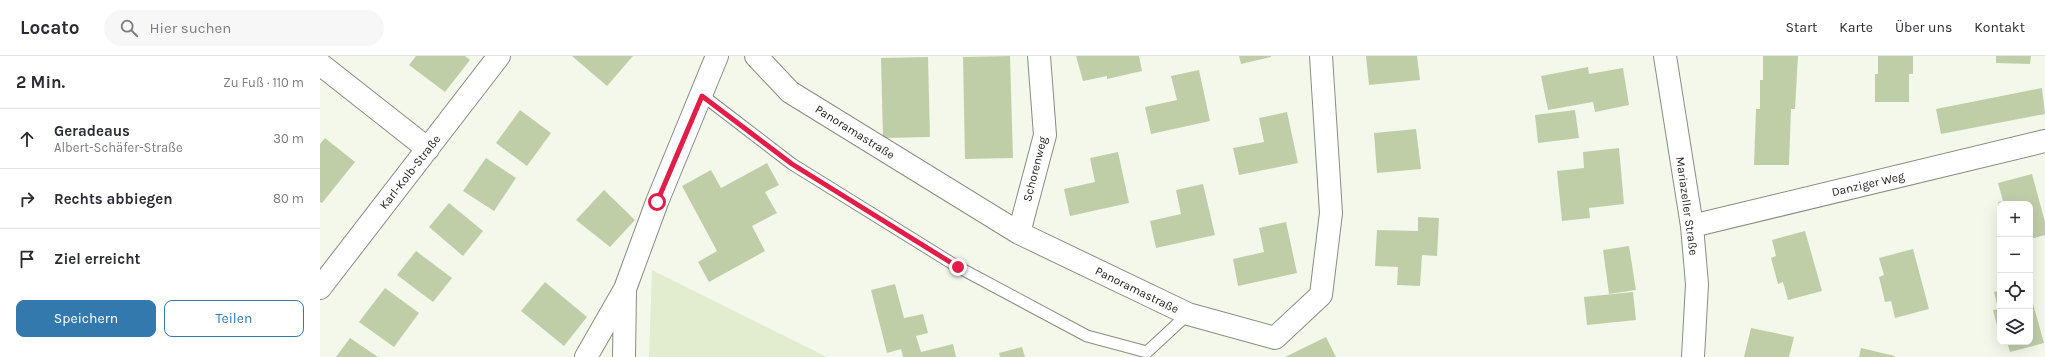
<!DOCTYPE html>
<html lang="de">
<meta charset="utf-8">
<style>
:root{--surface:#fff;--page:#f7f7f7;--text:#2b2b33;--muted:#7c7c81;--line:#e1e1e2;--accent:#3379ae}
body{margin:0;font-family:Karla,sans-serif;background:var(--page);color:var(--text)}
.controls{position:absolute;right:12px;bottom:12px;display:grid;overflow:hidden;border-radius:8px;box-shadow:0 4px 16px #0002}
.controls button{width:36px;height:36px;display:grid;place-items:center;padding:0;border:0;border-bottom:1px solid var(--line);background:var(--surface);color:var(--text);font:20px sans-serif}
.stop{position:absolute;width:12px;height:12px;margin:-9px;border:3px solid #e11d48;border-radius:50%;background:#fff}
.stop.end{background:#e11d48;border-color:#fff;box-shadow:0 1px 4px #0008}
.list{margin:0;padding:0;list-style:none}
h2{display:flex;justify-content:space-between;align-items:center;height:52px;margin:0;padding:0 16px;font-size:17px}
h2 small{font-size:13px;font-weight:400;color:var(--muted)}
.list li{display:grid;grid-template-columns:26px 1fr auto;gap:12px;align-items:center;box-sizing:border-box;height:60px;padding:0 16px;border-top:1px solid var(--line)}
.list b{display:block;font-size:15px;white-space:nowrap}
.list p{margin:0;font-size:13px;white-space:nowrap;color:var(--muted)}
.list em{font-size:13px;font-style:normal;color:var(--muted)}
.actions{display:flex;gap:8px;padding:12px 16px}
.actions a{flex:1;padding:9px 0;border:1px solid var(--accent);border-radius:8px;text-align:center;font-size:14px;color:var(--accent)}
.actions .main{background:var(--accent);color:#fff}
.icon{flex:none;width:22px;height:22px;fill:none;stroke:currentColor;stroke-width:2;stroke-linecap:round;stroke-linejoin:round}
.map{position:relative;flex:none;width:1725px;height:301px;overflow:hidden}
header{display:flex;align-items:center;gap:24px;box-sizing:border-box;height:56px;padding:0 20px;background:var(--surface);border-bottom:1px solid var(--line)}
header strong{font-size:19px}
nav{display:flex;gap:22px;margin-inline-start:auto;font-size:14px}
.search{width:280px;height:36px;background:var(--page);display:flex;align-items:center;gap:10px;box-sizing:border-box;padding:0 14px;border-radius:22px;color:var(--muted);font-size:15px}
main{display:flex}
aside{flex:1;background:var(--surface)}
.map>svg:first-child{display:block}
</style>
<header>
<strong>Locato</strong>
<div class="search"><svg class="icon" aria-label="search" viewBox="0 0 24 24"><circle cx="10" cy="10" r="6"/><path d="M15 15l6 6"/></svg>Hier suchen</div>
<nav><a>Start</a><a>Karte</a><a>Über uns</a><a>Kontakt</a></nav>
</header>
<main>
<aside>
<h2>2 Min.<small>Zu Fuß · 110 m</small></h2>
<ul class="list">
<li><svg class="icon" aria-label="ahead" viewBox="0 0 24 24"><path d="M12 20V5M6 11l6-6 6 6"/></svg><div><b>Geradeaus</b><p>Albert-Schäfer-Straße</p></div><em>30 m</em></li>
<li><svg class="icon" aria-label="right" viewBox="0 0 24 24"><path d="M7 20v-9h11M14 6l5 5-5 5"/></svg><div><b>Rechts abbiegen</b></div><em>80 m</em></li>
<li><svg class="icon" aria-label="arrive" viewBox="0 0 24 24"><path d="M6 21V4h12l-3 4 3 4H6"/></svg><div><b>Ziel erreicht</b></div></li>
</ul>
<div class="actions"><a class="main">Speichern</a><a>Teilen</a></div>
</aside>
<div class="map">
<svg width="1725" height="301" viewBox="0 0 1725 301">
<rect width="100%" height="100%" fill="#f3f8eb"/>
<path fill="#e1edce" d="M 332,214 L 507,301 L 329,301 Z"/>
<path fill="#c0cea8" d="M 96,0 L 145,0 L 150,4 L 125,36 L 89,9 Z
M 252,0 L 313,0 L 287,30 Z
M 690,0 L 693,102 L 645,103 L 643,1 Z
M 756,0 L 819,0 L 822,15 L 787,23 L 787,20 L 763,25 Z
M 919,0 L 951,0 L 951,1 L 921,8 Z
M 1046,0 L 1097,0 L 1100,24 L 1049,29 Z
M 1443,0 L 1478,0 L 1475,53 L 1471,53 L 1469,109 L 1434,109 L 1436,53 L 1440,53 L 1440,24 L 1443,24 Z
M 1558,0 L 1593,0 L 1593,18 L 1589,18 L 1589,46 L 1555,46 L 1555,18 L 1558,18 Z
M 1676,0 L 1711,0 L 1710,8 L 1676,7 Z
M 608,1 L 610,81 L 563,82 L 561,2 Z
M 1268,11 L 1269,18 L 1303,12 L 1309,49 L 1275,56 L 1273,46 L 1228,54 L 1221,20 Z
M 879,14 L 890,65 L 831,78 L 825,51 L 857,44 L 851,20 Z
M 1722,32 L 1725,58 L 1621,78 L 1616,53 Z
M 200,54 L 231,77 L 207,110 L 176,87 Z
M 1255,54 L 1259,82 L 1218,87 L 1215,59 Z
M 967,56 L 978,107 L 919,119 L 913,92 L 944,86 L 939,62 Z
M 1096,73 L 1101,113 L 1057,117 L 1054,77 Z
M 5,82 L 35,106 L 2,147 L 0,146 L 0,88 Z
M 1299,92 L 1304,148 L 1269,152 L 1270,162 L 1242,165 L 1237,115 L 1264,112 L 1263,96 Z
M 798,96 L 809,147 L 750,160 L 744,133 L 775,126 L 770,102 Z
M 166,102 L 196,122 L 174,155 L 143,135 Z
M 447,107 L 459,129 L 445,136 L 457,157 L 432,170 L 445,195 L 389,226 L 378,206 L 397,195 L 362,130 L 391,114 L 401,132 Z
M 1712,118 L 1725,166 L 1725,179 L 1710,183 L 1710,148 L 1680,148 L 1679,152 L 1678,146 L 1683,145 L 1678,127 Z
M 883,128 L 895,179 L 836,192 L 830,165 L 861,158 L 856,134 Z
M 284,134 L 315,164 L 290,191 L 256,164 Z
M 129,147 L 163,175 L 143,200 L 109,171 Z
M 1098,161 L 1119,162 L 1117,200 L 1102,199 L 1100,230 L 1077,229 L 1078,211 L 1055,210 L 1057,174 L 1098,175 Z
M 966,166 L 977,217 L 918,230 L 913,203 L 944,196 L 939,172 Z
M 1485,175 L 1502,235 L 1468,244 L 1463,226 L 1458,228 L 1451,202 L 1456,200 L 1452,184 Z
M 1309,190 L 1316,234 L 1289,238 L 1283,194 Z
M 1593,193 L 1609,253 L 1575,262 L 1571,245 L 1565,246 L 1559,221 L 1564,219 L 1559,202 Z
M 96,195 L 132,222 L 113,246 L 77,219 Z
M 225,226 L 267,261 L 244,290 L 201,255 Z
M 575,228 L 584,262 L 603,258 L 608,277 L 596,280 L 601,296 L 633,288 L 636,301 L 583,301 L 581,293 L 567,297 L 551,234 Z
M 65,232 L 99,257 L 74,291 L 39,266 Z
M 1680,234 L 1680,278 L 1679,278 L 1673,254 L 1678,253 L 1674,236 Z
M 1313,236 L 1316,264 L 1267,269 L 1264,241 Z
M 1710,237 L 1724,287 L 1690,296 L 1687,286 L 1710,286 Z
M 1431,272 L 1474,281 L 1469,301 L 1424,301 Z
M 1006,281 L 1016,301 L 965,301 Z
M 30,282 L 58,301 L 16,301 Z
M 702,291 L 705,301 L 680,301 L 679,297 Z
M 1541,292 L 1575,300 L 1575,301 L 1539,301 Z"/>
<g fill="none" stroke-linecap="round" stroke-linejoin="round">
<defs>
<path id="lane" d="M 382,39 L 472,108 L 638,211 L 767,280 L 827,296 L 868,258"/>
<path id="street" d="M 436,0 L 470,36 L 699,177 L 868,258 L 955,282 L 1001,239 L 1011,157 L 1001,0
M 0,8 L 108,93
M 1372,170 L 1725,85
M 699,177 L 725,79 L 719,0
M 0,232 L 179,0
M 266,301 L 305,233 L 337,146 L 397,0
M 304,301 L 305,234"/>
<path id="secondary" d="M 1345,0 L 1372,170 L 1377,228 L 1373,301"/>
</defs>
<use href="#lane" stroke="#888d81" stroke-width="13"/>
<use href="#street" stroke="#888d81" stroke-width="24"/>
<use href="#secondary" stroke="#888d81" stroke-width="24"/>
<use href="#lane" stroke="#fff" stroke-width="11"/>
<use href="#street" stroke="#fff" stroke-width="22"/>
<use href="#secondary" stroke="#fff" stroke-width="22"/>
</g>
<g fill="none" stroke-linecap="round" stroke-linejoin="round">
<path stroke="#e11d48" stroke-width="5" d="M 337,146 L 382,40 L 472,108 L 638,211"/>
</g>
<g text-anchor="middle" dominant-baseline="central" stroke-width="3.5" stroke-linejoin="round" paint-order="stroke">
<g font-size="12" fill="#1b1d18" stroke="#fff">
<text transform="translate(535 76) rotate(32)">Panoramastraße</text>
<text transform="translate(715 113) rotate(-76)">Schorenweg</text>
<text transform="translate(90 116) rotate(-52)">Karl-Kolb-Straße</text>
<text transform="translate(1548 128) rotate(-13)">Danziger Weg</text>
<text transform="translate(1367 150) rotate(82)">Mariazeller Straße</text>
<text transform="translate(817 234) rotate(26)">Panoramastraße</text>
</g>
</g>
</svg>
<div class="controls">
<button>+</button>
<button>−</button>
<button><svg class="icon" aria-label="locate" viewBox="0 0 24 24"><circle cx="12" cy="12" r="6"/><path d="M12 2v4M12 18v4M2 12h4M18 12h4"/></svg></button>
<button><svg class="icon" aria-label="layers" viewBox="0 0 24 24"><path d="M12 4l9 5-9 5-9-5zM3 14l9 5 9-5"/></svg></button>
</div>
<div class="stop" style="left:337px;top:146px"></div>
<div class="stop end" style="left:638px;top:211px"></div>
</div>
</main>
